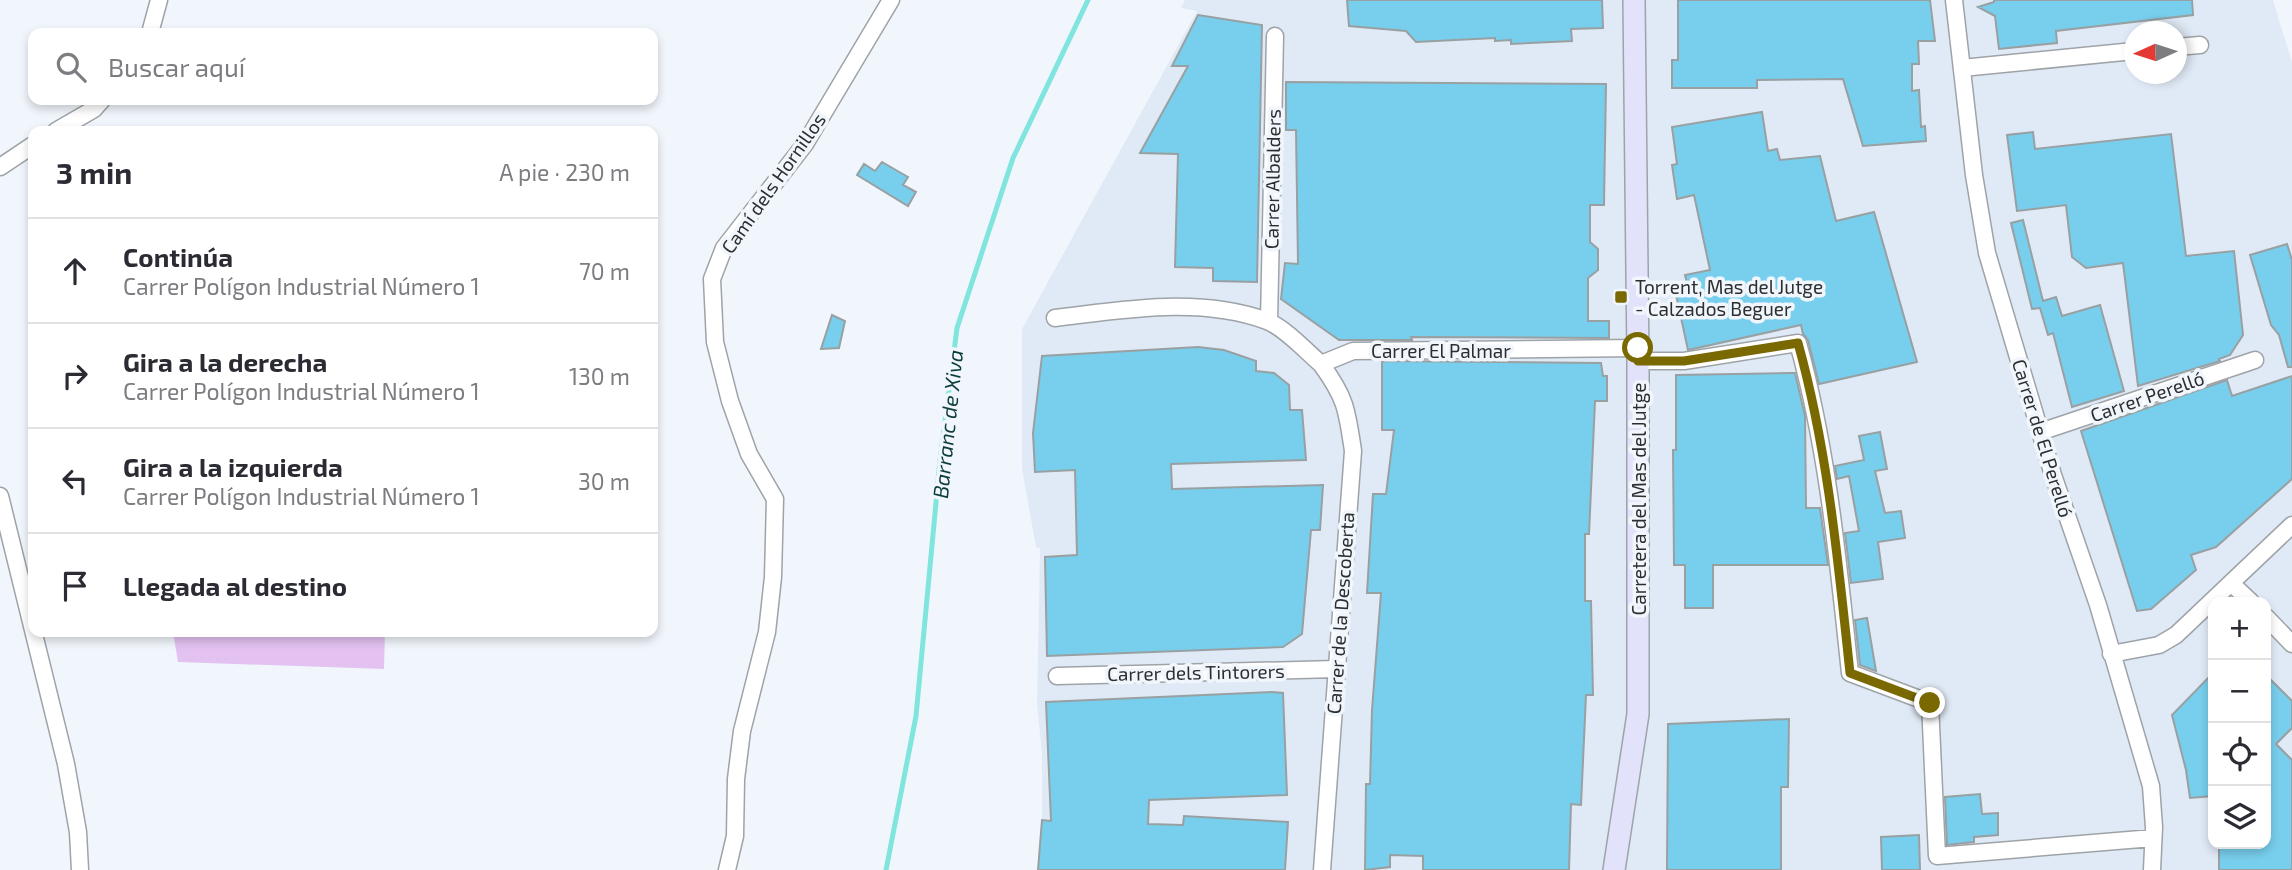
<!DOCTYPE html>
<html lang="es">
<meta charset="utf-8">
<style>
:root{--surface:#fff;--page:#f2f2f3;--text:#2b2b33;--muted:#7c7c81;--line:#e1e1e2}
body{margin:0;font-family:"Exo 2",sans-serif;background:var(--page);color:var(--text)}
.controls{position:absolute;right:21px;bottom:21px;display:grid;overflow:hidden;border-radius:14px;box-shadow:0 4px 10px #0003}
.controls button{width:63px;height:63px;display:grid;place-items:center;padding:0;border:0;border-bottom:2px solid var(--line);background:var(--surface);color:var(--text);font:35px sans-serif}
.compass{position:absolute;left:2124px;top:21px;width:63px;height:63px;border-radius:50%;background:var(--surface);box-shadow:0 4px 10px #0003;rotate:267deg}
.stop{position:absolute;width:21px;height:21px;margin:-16px;border:5px solid #796900;border-radius:50%;background:#fff}
.stop.end{background:#796900;border-color:#fff;box-shadow:0 2px 7px #0008}
.list{margin:0;padding:0;list-style:none}
h2{display:flex;justify-content:space-between;align-items:center;height:91px;margin:0;padding:0 28px;font-size:30px}
h2 small{font-size:23px;font-weight:400;color:var(--muted)}
.list li{display:grid;grid-template-columns:46px 1fr auto;gap:21px;align-items:center;box-sizing:border-box;height:105px;padding:0 28px;border-top:2px solid var(--line)}
.list b{display:block;font-size:26px;white-space:nowrap}
.list p{margin:0;font-size:23px;white-space:nowrap;color:var(--muted)}
.list em{font-size:23px;font-style:normal;color:var(--muted)}
.icon{flex:none;width:38px;height:38px;fill:none;stroke:currentColor;stroke-width:2;stroke-linecap:round;stroke-linejoin:round}
.map{position:relative;flex:none;width:2292px;height:870px;overflow:hidden}
.search{position:absolute;background:var(--surface);box-shadow:0 4px 10px #0003;left:28px;top:28px;width:630px;height:77px;display:flex;align-items:center;gap:18px;box-sizing:border-box;padding:0 24px;border-radius:14px;color:var(--muted);font-size:26px}
.panel{position:absolute;background:var(--surface);box-shadow:0 4px 10px #0003;left:28px;top:126px;width:630px;height:511px;border-radius:14px}
.map>svg:first-child{display:block}
</style>
<div class="map">
<svg width="2292" height="870" viewBox="0 0 2292 870">
<rect width="100%" height="100%" fill="#f1f6fc"/>
<path fill="#e0eaf6" fill-rule="evenodd" d="M 1185,0 L 2273,0 L 2292,62 L 2292,870 L 1038,870 L 1042,820 L 1042,754 L 1037,703 L 1040,548 L 1036,547 L 1022,469 L 1022,329 L 1197,11 L 1181,8 ZM 2134,32 L 2176,32 L 2176,74 L 2134,74 ZM 2213,602 L 2266,602 L 2266,844 L 2213,844 Z"/>
<path fill="#e3c2f2" d="M 173,632 L 385,632 L 384,669 L 178,662 Z"/>
<g fill="none" stroke-linecap="round" stroke-linejoin="round">
<path stroke="#80e4df" stroke-width="5" d="M 886,870 L 916,716 L 940,460 L 957,328 L 1013,158 L 1088,0"/>
</g>
<path fill="#78cfed" stroke="#98a0a2" stroke-width="2" d="M 1347,0 L 1602,0 L 1603,28 L 1571,29 L 1572,41 L 1511,44 L 1511,40 L 1495,41 L 1495,38 L 1416,42 L 1406,31 L 1349,26 Z
M 1678,0 L 1930,0 L 1935,41 L 1918,41 L 1919,64 L 1912,64 L 1912,91 L 1919,90 L 1921,127 L 1925,126 L 1926,141 L 1863,146 L 1843,79 L 1757,80 L 1757,88 L 1672,88 L 1672,60 L 1678,60 Z
M 1994,0 L 2192,0 L 2193,15 L 2056,31 L 2057,43 L 1999,49 L 1995,16 L 1978,7 L 1994,2 Z
M 1198,15 L 1262,25 L 1257,282 L 1213,281 L 1213,268 L 1175,267 L 1178,154 L 1140,153 L 1188,66 L 1172,66 Z
M 1286,82 L 1606,84 L 1604,205 L 1590,205 L 1590,242 L 1598,249 L 1598,270 L 1588,278 L 1588,321 L 1609,321 L 1609,338 L 1411,337 L 1412,340 L 1339,340 L 1281,299 L 1285,263 L 1298,264 L 1296,130 L 1286,130 Z
M 1762,112 L 1768,151 L 1777,149 L 1780,160 L 1820,156 L 1836,221 L 1874,212 L 1917,362 L 1819,384 L 1808,340 L 1803,334 L 1801,325 L 1688,350 L 1674,285 L 1687,283 L 1685,275 L 1710,270 L 1694,195 L 1677,199 L 1672,165 L 1677,164 L 1672,127 Z
M 2033,132 L 2035,149 L 2171,134 L 2186,256 L 2234,251 L 2243,335 L 2230,355 L 2219,359 L 2220,361 L 2138,386 L 2123,263 L 2086,268 L 2072,257 L 2066,205 L 2017,211 L 2007,135 Z
M 882,162 L 908,177 L 903,185 L 916,192 L 908,206 L 857,175 L 864,164 L 875,171 Z
M 2023,220 L 2043,301 L 2056,297 L 2062,316 L 2100,305 L 2124,391 L 2072,407 L 2053,333 L 2048,335 L 2040,308 L 2032,309 L 2011,223 Z
M 2287,244 L 2292,260 L 2292,367 L 2288,367 L 2279,335 L 2271,325 L 2250,255 Z
M 832,315 L 845,321 L 839,348 L 821,349 Z
M 1198,347 L 1224,350 L 1256,361 L 1256,371 L 1274,373 L 1289,385 L 1290,410 L 1302,410 L 1306,460 L 1171,464 L 1172,489 L 1323,485 L 1320,530 L 1311,530 L 1302,634 L 1283,647 L 1047,656 L 1045,557 L 1077,555 L 1075,470 L 1035,472 L 1033,433 L 1042,356 Z
M 1382,361 L 1601,363 L 1603,376 L 1607,376 L 1607,401 L 1595,401 L 1589,534 L 1585,534 L 1585,601 L 1591,601 L 1593,695 L 1586,695 L 1581,805 L 1571,804 L 1569,870 L 1423,870 L 1423,856 L 1390,855 L 1390,867 L 1365,870 L 1366,784 L 1370,784 L 1372,710 L 1381,593 L 1367,593 L 1373,494 L 1386,494 L 1394,430 L 1382,430 Z
M 1789,373 L 1795,373 L 1805,416 L 1806,508 L 1820,508 L 1828,565 L 1713,565 L 1713,608 L 1685,608 L 1685,565 L 1674,565 L 1673,450 L 1676,450 L 1676,375 Z
M 2292,376 L 2292,479 L 2216,547 L 2191,555 L 2196,570 L 2151,609 L 2137,611 L 2081,431 L 2227,380 L 2232,396 Z
M 1880,432 L 1887,469 L 1875,471 L 1885,513 L 1901,511 L 1905,538 L 1878,542 L 1883,579 L 1851,583 L 1845,533 L 1859,531 L 1849,476 L 1837,479 L 1835,466 L 1864,460 L 1859,436 Z
M 1867,618 L 1876,671 L 1860,665 L 1855,620 Z
M 2213,673 L 2213,796 L 2190,798 L 2186,770 L 2172,715 Z
M 2266,675 L 2292,701 L 2292,728 L 2276,744 L 2292,760 L 2292,870 L 2219,870 L 2219,844 L 2266,844 Z
M 1272,692 L 1283,693 L 1287,795 L 1149,800 L 1148,824 L 1183,825 L 1184,816 L 1288,822 L 1285,870 L 1038,870 L 1042,820 L 1051,821 L 1046,702 Z
M 1789,719 L 1788,787 L 1781,787 L 1781,870 L 1667,870 L 1668,724 Z
M 1980,794 L 1982,814 L 1998,813 L 1998,835 L 1974,837 L 1974,842 L 1947,845 L 1945,797 Z
M 1919,835 L 1920,870 L 1882,870 L 1881,837 Z"/>
<g fill="none" stroke-linecap="round" stroke-linejoin="round">
<defs>
<path id="street" d="M 1954,0 L 1974,175 L 1987,253 L 2053,475 L 2098,605 L 2151,786 L 2154,827 L 2152,870
M 150,33 L 159,0
M 2176,47 L 2200,45
M 1962,68 L 2134,51
M 56,131 L 94,109 L 102,100
M 0,167 L 33,145
M 1055,318 C 1124,310 1199,296 1267,321 C 1285,328 1307,352 1321,364 L 1353,351 L 1638,348
M 1269,322 L 1275,36
M 1638,361 L 1684,361 L 1798,343 C 1828,451 1838,561 1850,673 L 1930,703 L 1937,856 L 2153,838
M 1321,364 C 1346,398 1347,410 1353,451 L 1322,870
M 2040,432 L 2255,360
M 0,496 L 66,764 L 78,832 L 80,870
M 2232,584 L 2251,602
M 2266,617 L 2292,644
M 2111,654 L 2159,645 L 2176,635 L 2292,525
M 1057,676 L 1336,669
M 727,870 L 735,836 L 736,779 L 742,731 L 767,632 L 773,577 L 775,499 L 749,454 L 730,401 L 715,342 L 712,279 L 724,248 L 805,144 L 891,0"/>
<path id="secondary" d="M 1614,870 L 1638,714 L 1638,361 L 1634,0"/>
</defs>
<use href="#street" stroke="#9ea3a8" stroke-width="19"/>
<use href="#secondary" stroke="#9ea3a8" stroke-width="24"/>
<use href="#street" stroke="#fff" stroke-width="16"/>
<use href="#secondary" stroke="#e2e2fb" stroke-width="21"/>
</g>
<g fill="none" stroke-linecap="round" stroke-linejoin="round">
<path stroke="#796900" stroke-width="9" d="M 1638,348 L 1638,361 L 1684,361 L 1798,343 C 1828,451 1838,561 1850,673 L 1930,703"/>
</g>
<rect fill="#796900" stroke="#f1f6fc" stroke-width="2.5" x="1614" y="290" width="14" height="14" rx="3.5"/>
<g text-anchor="middle" dominant-baseline="central" stroke-width="7" stroke-linejoin="round" paint-order="stroke">
<g font-size="19" fill="#2c2e30" stroke="#f1f6fc">
<text transform="translate(1272 179) rotate(-89)">Carrer Albalders</text>
<text transform="translate(773 183) rotate(-55)">Camí dels Hornillos</text>
<text x="1441" y="350">Carrer El Palmar</text>
<text transform="translate(2147 396) rotate(-19)">Carrer Perelló</text>
<text transform="translate(2043 438) rotate(73)">Carrer de El Perelló</text>
<text transform="translate(1638 499) rotate(-90)">Carretera del Mas del Jutge</text>
<text transform="translate(1340 613) rotate(-86)">Carrer de la Descoberta</text>
<text transform="translate(1196 672) rotate(-1)">Carrer dels Tintorers</text>
</g>
<g font-size="19" fill="#2c2e30" stroke="#f1f6fc" text-anchor="start">
<text x="1635" y="286">Torrent, Mas del Jutge<tspan x="1635" dy="22">- Calzados Beguer</tspan></text>
</g>
<g font-size="21" font-style="italic" fill="#0d3d3b" stroke="#f1f6fc">
<text transform="translate(947 424) rotate(-84)">Barranc de Xiva</text>
</g>
</g>
</svg>
<div class="controls">
<button>+</button>
<button>−</button>
<button><svg class="icon" aria-label="locate" viewBox="0 0 24 24"><circle cx="12" cy="12" r="6"/><path d="M12 2v4M12 18v4M2 12h4M18 12h4"/></svg></button>
<button><svg class="icon" aria-label="layers" viewBox="0 0 24 24"><path d="M12 4l9 5-9 5-9-5zM3 14l9 5 9-5"/></svg></button>
</div>
<svg class="compass" viewBox="-18 -18 36 36"><path d="M0-13l5 13h-10z" fill="#e53935"/><path d="M0 13l5-13h-10z" fill="#7c7c81"/></svg>
<div class="stop" style="left:1638px;top:348px"></div>
<div class="stop end" style="left:1930px;top:703px"></div>
<div class="search"><svg class="icon" aria-label="search" viewBox="0 0 24 24"><circle cx="10" cy="10" r="6"/><path d="M15 15l6 6"/></svg>Buscar aquí</div>
<section class="panel">
<h2>3 min<small>A pie · 230 m</small></h2>
<ul class="list">
<li><svg class="icon" aria-label="ahead" viewBox="0 0 24 24"><path d="M12 20V5M6 11l6-6 6 6"/></svg><div><b>Continúa</b><p>Carrer Polígon Industrial Número 1</p></div><em>70 m</em></li>
<li><svg class="icon" aria-label="right" viewBox="0 0 24 24"><path d="M7 20v-9h11M14 6l5 5-5 5"/></svg><div><b>Gira a la derecha</b><p>Carrer Polígon Industrial Número 1</p></div><em>130 m</em></li>
<li><svg class="icon" aria-label="left" viewBox="0 0 24 24"><path d="M17 20v-9H6M10 6l-5 5 5 5"/></svg><div><b>Gira a la izquierda</b><p>Carrer Polígon Industrial Número 1</p></div><em>30 m</em></li>
<li><svg class="icon" aria-label="arrive" viewBox="0 0 24 24"><path d="M6 21V4h12l-3 4 3 4H6"/></svg><div><b>Llegada al destino</b></div></li>
</ul>
</section>
</div>
